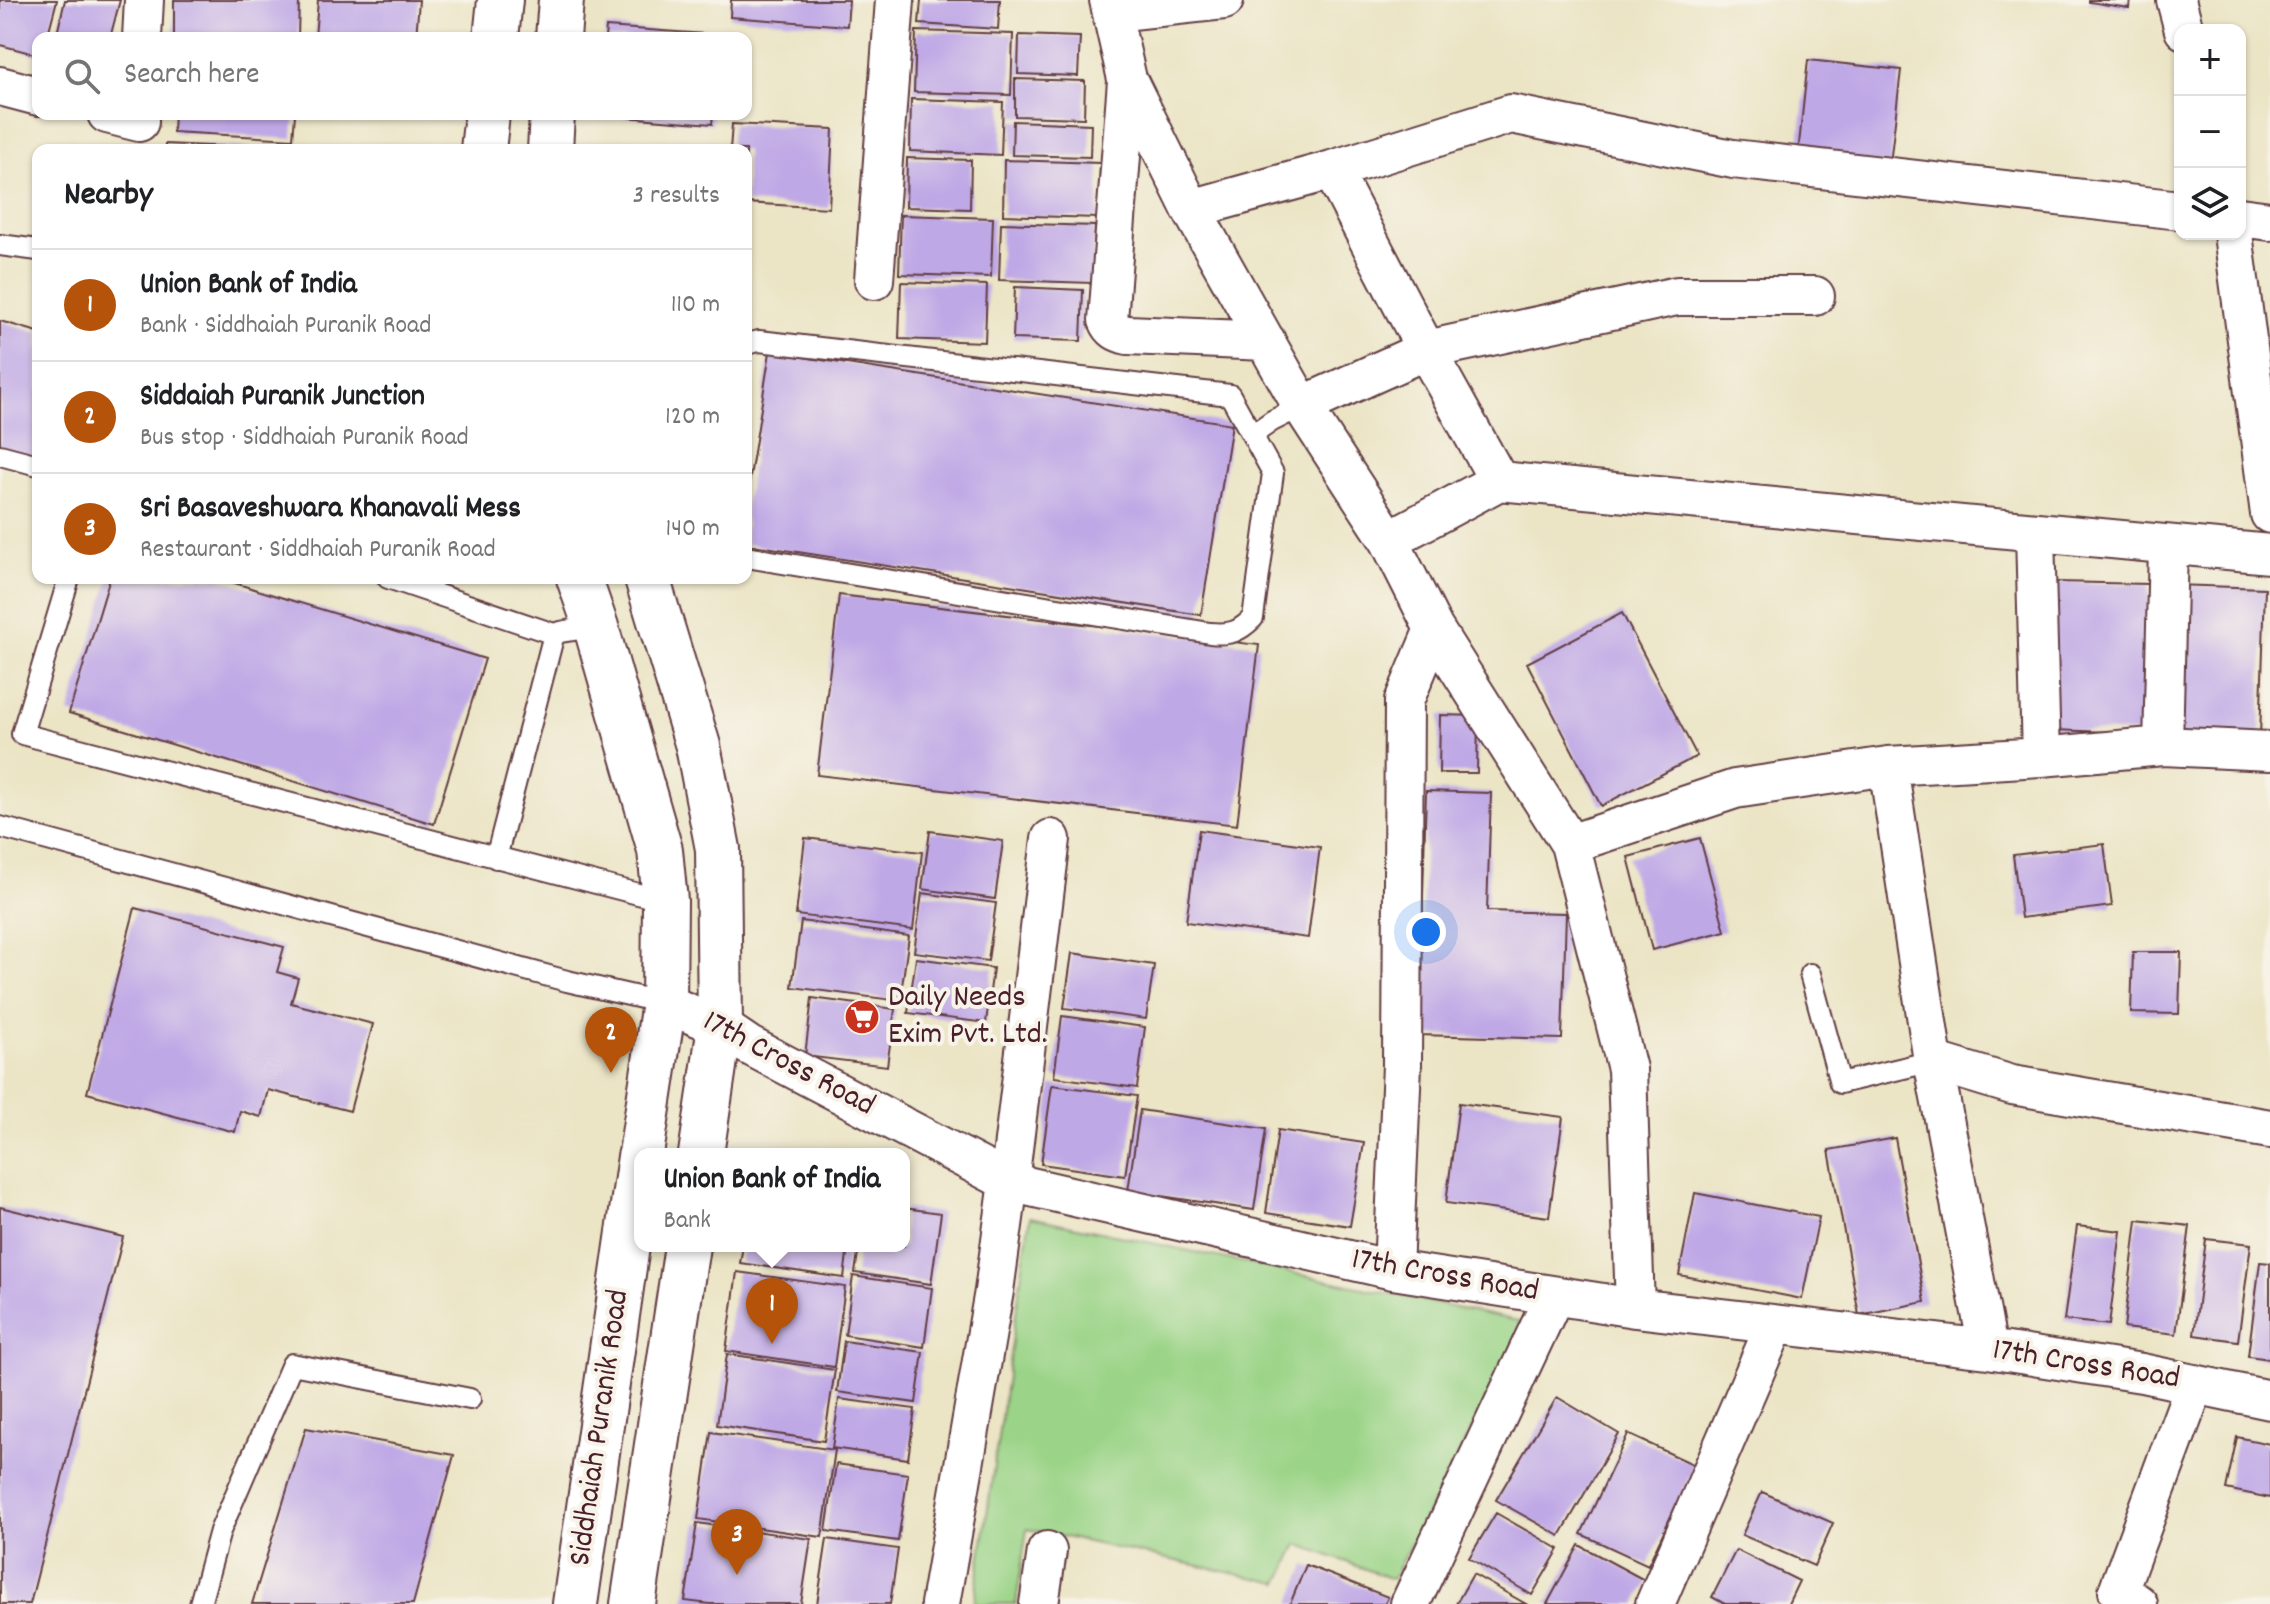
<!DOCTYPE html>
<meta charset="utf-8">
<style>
:root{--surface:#fff;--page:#f2f2f2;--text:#202124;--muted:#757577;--line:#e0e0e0;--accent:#b45309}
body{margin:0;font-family:Dekko,sans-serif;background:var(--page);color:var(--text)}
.controls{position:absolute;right:24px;top:24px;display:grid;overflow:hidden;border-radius:16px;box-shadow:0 2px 6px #0004}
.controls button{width:72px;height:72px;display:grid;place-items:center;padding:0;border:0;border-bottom:2px solid var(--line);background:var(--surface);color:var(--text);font:40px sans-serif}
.you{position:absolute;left:1426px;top:932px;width:28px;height:28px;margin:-20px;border:6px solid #fff;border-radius:50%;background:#1a73e8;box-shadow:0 0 0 12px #1a73e833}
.badge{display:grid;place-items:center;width:52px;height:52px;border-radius:50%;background:var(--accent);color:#fff;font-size:26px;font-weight:700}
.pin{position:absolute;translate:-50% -66px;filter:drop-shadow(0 2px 4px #0008)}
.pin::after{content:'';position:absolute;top:42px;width:28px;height:24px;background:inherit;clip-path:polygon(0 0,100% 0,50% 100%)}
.popup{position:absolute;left:634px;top:1148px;width:276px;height:104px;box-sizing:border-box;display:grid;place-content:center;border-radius:16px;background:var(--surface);filter:drop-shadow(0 2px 6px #0005);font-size:26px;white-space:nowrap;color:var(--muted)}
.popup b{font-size:30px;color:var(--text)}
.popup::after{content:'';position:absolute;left:50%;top:100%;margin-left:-16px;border:16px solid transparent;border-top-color:var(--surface)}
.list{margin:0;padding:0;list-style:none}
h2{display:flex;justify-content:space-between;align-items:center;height:104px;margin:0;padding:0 32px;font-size:34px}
h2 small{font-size:26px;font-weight:400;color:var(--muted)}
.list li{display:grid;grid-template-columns:52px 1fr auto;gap:24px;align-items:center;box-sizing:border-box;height:112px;padding:0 32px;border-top:2px solid var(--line)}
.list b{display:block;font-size:30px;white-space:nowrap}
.list p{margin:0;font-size:26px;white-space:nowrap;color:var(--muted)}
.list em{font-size:26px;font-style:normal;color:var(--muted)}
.icon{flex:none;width:44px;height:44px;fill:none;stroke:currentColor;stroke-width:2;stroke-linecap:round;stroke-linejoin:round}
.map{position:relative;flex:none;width:2270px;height:1604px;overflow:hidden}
.search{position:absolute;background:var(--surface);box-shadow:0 2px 6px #0004;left:32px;top:32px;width:720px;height:88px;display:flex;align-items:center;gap:20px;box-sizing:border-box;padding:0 28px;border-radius:16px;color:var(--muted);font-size:30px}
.panel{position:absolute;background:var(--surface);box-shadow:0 2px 6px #0004;left:32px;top:144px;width:720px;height:440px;border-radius:16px}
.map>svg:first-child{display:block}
</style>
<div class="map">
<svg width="2270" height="1604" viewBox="0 0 2270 1604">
<rect width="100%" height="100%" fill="#f7f3e8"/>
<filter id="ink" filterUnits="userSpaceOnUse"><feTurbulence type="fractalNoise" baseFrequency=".0125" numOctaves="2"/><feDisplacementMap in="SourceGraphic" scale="16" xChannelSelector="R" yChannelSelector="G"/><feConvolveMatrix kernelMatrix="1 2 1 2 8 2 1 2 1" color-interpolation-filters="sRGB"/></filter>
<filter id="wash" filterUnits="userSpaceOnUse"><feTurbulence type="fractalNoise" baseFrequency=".006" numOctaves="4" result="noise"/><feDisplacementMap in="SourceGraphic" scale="32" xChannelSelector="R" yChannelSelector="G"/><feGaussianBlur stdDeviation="1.8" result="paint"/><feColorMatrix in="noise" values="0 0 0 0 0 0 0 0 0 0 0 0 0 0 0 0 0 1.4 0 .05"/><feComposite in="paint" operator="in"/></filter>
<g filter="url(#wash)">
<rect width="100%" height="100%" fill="#ebe4c5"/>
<path fill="#9bd488" stroke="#727a5a" stroke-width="2" d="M 1030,1217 L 1527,1323 L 1392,1579 L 1298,1544 L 1279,1583 L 1027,1529 L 1016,1604 L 974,1604 Z"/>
<g id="blocks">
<path fill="#bfa8e6" d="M 0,0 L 57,0 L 47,38 L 38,38 L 38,55 L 0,45 Z
M 65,0 L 120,0 L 110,38 L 56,38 Z
M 174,0 L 299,0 L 298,38 L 174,38 Z
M 318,0 L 419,0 L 416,38 L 315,38 Z
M 731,0 L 849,0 L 847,26 L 730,17 Z
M 921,0 L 1000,0 L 998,29 L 919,24 Z
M 2089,0 L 2130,0 L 2129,8 L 2089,2 Z
M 606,27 L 719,35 L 719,38 L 605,38 Z
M 916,31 L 1013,34 L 1011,95 L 914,92 Z
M 1019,35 L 1080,37 L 1078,76 L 1018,74 Z
M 1808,60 L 1901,70 L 1890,164 L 1798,154 Z
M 1015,79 L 1085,81 L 1084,118 L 1015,116 Z
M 911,99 L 1003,102 L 1001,155 L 910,151 Z
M 174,114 L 295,114 L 293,139 L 173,132 Z
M 613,114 L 713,114 L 712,124 L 613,116 Z
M 1013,121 L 1091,124 L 1090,157 L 1012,155 Z
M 732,124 L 833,129 L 829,208 L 746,203 L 746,150 L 730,150 Z
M 165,144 L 252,148 L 252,150 L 165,150 Z
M 907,158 L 971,160 L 970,209 L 906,207 Z
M 1004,160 L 1100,163 L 1098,218 L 1003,215 Z
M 901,215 L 993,218 L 991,277 L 899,274 Z
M 1001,223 L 1095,226 L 1093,283 L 999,280 Z
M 901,282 L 987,285 L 985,342 L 899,339 Z
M 1015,287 L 1083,290 L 1081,341 L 1013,339 Z
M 0,321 L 38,332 L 38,457 L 0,446 Z
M 770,352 L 1232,424 L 1201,615 L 746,544 L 746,502 Z
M 110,578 L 218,578 L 485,659 L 434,824 L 69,713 Z
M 2056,582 L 2149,584 L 2144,733 L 2051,730 Z
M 2174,585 L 2265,588 L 2260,738 L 2170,735 Z
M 839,595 L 1259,645 L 1237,825 L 817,775 Z
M 1622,613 L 1697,756 L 1601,806 L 1527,663 Z
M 1440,715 L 1478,716 L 1477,773 L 1439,773 Z
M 1426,791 L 1491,793 L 1487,911 L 1566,913 L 1562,1039 L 1419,1035 Z
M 1199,830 L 1320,847 L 1308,938 L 1186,922 Z
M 930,831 L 1003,841 L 995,899 L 922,889 Z
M 805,838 L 922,852 L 913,930 L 796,915 Z
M 1700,838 L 1725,931 L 1652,950 L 1628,857 Z
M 2104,844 L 2112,906 L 2021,918 L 2013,855 Z
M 922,893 L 996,903 L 988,961 L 914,952 Z
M 135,908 L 284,947 L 277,972 L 298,978 L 291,1003 L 373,1024 L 350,1111 L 268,1090 L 261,1117 L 240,1111 L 235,1132 L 87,1093 Z
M 801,921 L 909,936 L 900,1001 L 792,987 Z
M 2133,952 L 2181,952 L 2179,1014 L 2131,1013 Z
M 1072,953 L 1154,965 L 1146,1019 L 1064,1008 Z
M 916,958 L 993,968 L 986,1023 L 908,1013 Z
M 812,998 L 895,1009 L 887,1066 L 805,1056 Z
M 1062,1016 L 1145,1027 L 1137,1088 L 1054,1077 Z
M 1052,1085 L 1137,1096 L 1125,1176 L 1041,1164 Z
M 1459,1103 L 1563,1117 L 1549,1217 L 1446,1203 Z
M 1140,1110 L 1266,1129 L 1254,1210 L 1128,1191 Z
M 1278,1130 L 1364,1143 L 1350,1226 L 1266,1213 Z
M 1895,1138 L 1925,1302 L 1859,1315 L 1829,1150 Z
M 1695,1193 L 1819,1217 L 1802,1299 L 1679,1275 Z
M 0,1207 L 123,1237 L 30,1604 L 0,1604 Z
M 904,1208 L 941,1213 L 931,1284 L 855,1273 L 859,1246 L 904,1246 Z
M 2137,1220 L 2190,1226 L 2176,1334 L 2124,1328 Z
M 2077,1226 L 2121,1231 L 2109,1325 L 2064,1320 Z
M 2206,1239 L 2251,1244 L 2238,1341 L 2194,1335 Z
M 743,1246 L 848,1246 L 844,1278 L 740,1263 Z
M 2260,1262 L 2270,1263 L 2270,1359 L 2248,1356 Z
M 737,1272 L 845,1287 L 834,1367 L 726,1351 Z
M 853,1276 L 932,1288 L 924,1347 L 845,1335 Z
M 844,1341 L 923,1352 L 916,1403 L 837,1392 Z
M 727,1354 L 835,1370 L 824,1441 L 717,1425 Z
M 1557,1397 L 1619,1434 L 1560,1536 L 1496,1500 Z
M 839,1399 L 915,1409 L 908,1459 L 832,1448 Z
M 306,1428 L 454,1455 L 413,1604 L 252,1604 Z
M 711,1432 L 835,1450 L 822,1537 L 698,1519 Z
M 1628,1434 L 1695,1465 L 1648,1565 L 1581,1534 Z
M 2237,1437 L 2270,1444 L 2270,1498 L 2226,1489 Z
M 836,1464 L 908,1474 L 898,1541 L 826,1531 Z
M 1762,1492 L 1833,1523 L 1814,1566 L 1742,1535 Z
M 1496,1513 L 1559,1549 L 1532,1595 L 1469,1558 Z
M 697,1523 L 811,1539 L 801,1604 L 710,1604 L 685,1601 Z
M 827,1539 L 898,1549 L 890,1604 L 817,1604 Z
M 1579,1545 L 1648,1582 L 1636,1604 L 1547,1604 Z
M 1736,1550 L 1799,1581 L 1788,1604 L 1725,1604 L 1712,1597 Z
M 1306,1565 L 1388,1597 L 1385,1604 L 1290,1604 Z
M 1473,1574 L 1526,1604 L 1456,1604 Z"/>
</g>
</g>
<g filter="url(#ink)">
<use href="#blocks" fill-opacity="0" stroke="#623d42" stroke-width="2"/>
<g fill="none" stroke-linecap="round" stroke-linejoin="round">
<defs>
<path id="service" d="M 0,245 L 38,250
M 746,344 L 759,341 L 1230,395 L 1273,473 L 1253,618 C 1239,632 1230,635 1210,633 L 746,557
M 1252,435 L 1272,421 L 1302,406
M 0,455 L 38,465
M 69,578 L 22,734 L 665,901
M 388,578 L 554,634 C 563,630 584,629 596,627
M 0,827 L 567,981 L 664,1003
M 496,858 L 554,634
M 1810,974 L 1840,1083 L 1933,1061
M 200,1604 L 220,1531 L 292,1364 L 470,1399"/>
<path id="minor" d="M 1109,0 L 1127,79 L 1191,209 L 1302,406 L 1389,540 L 1434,629 L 1570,844 L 1627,1069 L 1635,1308
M 2176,0 L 2184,30
M 1113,12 L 1224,0
M 142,38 L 144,0
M 1127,81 L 1108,320 C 1112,330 1118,333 1128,335 L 1266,341
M 0,86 L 38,96
M 107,114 L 139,122 L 139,114
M 1332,170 L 1426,350 L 1499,481
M 1191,209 L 1332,170 L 1511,114 L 1733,159 L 2180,210
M 2240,217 L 2270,221
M 2233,234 L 2270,514
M 874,280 L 895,0
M 1302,406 L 1426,350 L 1677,296 L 1815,296
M 2035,533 L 2041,757
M 1389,540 L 1499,481 L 2270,554
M 2163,746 L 2168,546
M 1888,766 L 1933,1061 L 1988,1349
M 1570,844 L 1735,789 L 1888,766 L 2041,757 L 2163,746 L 2270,751
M 664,1003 L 720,1026 L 748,1045 L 1009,1182 L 1393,1270 L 1635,1308 L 1988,1349 L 2142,1373 L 2270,1400
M 1933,1061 L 2012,1085 L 2270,1129
M 1393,1270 L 1402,1065 L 1404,701 L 1434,629
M 940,1604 L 994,1291 L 1009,1182 L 1051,839
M 1039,1604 L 1047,1551
M 1410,1604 L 1554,1296
M 1655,1604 L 1775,1325
M 2138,1604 L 2118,1591 L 2195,1384"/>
<path id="secondary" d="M 496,38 L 500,0
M 558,38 L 561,0
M 483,150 L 487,114
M 550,150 L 552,114
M 579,578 L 596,627 L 660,850 L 665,901 L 664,1003 L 641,1154
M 647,578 L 698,746 L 718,849 L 720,1026 L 701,1154
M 575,1604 L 640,1157
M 633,1604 L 687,1246"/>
</defs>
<use href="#service" stroke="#623d42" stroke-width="24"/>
<use href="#minor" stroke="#623d42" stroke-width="42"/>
<use href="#secondary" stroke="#623d42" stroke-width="48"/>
<use href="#service" stroke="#fff" stroke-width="20"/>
<use href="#minor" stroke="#fff" stroke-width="38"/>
<use href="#secondary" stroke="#fff" stroke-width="44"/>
</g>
</g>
<defs>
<symbol id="supermarket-disc" viewBox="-11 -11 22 22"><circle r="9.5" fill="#c8321e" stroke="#f7f3e8"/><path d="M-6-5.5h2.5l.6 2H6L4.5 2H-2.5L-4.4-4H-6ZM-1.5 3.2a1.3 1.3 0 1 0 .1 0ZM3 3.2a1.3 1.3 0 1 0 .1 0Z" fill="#fff"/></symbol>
</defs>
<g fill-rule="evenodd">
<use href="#supermarket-disc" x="842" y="997" width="40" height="40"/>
</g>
<g text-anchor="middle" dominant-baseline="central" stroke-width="8" stroke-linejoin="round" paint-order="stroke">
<g font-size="32" fill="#4a1f2b" stroke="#f7f3e8" text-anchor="start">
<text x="888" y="999">Daily Needs<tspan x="888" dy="37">Exim Pvt. Ltd.</tspan></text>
</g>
<g font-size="32" fill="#4a1f2b" stroke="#f7f3e8">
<text transform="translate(788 1065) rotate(28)">17th Cross Road</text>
<text transform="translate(1445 1277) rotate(10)">17th Cross Road</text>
<text transform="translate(2086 1366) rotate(9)">17th Cross Road</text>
<text transform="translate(601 1428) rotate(-82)">Siddhaiah Puranik Road</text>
</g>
</g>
</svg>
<div class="controls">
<button>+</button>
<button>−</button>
<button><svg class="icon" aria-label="layers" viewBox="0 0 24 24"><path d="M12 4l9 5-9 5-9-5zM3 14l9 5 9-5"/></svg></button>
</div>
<div class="you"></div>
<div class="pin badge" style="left:772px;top:1344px">1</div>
<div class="popup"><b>Union Bank of India</b>Bank</div>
<div class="pin badge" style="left:611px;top:1073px">2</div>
<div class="pin badge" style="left:737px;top:1575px">3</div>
<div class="search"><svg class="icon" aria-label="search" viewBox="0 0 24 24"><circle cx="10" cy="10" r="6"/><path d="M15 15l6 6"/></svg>Search here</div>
<section class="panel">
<h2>Nearby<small>3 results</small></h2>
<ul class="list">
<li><span class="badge">1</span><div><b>Union Bank of India</b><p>Bank · Siddhaiah Puranik Road</p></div><em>110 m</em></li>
<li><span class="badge">2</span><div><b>Siddaiah Puranik Junction</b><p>Bus stop · Siddhaiah Puranik Road</p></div><em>120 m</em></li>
<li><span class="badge">3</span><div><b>Sri Basaveshwara Khanavali Mess</b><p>Restaurant · Siddhaiah Puranik Road</p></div><em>140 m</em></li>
</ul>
</section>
</div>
